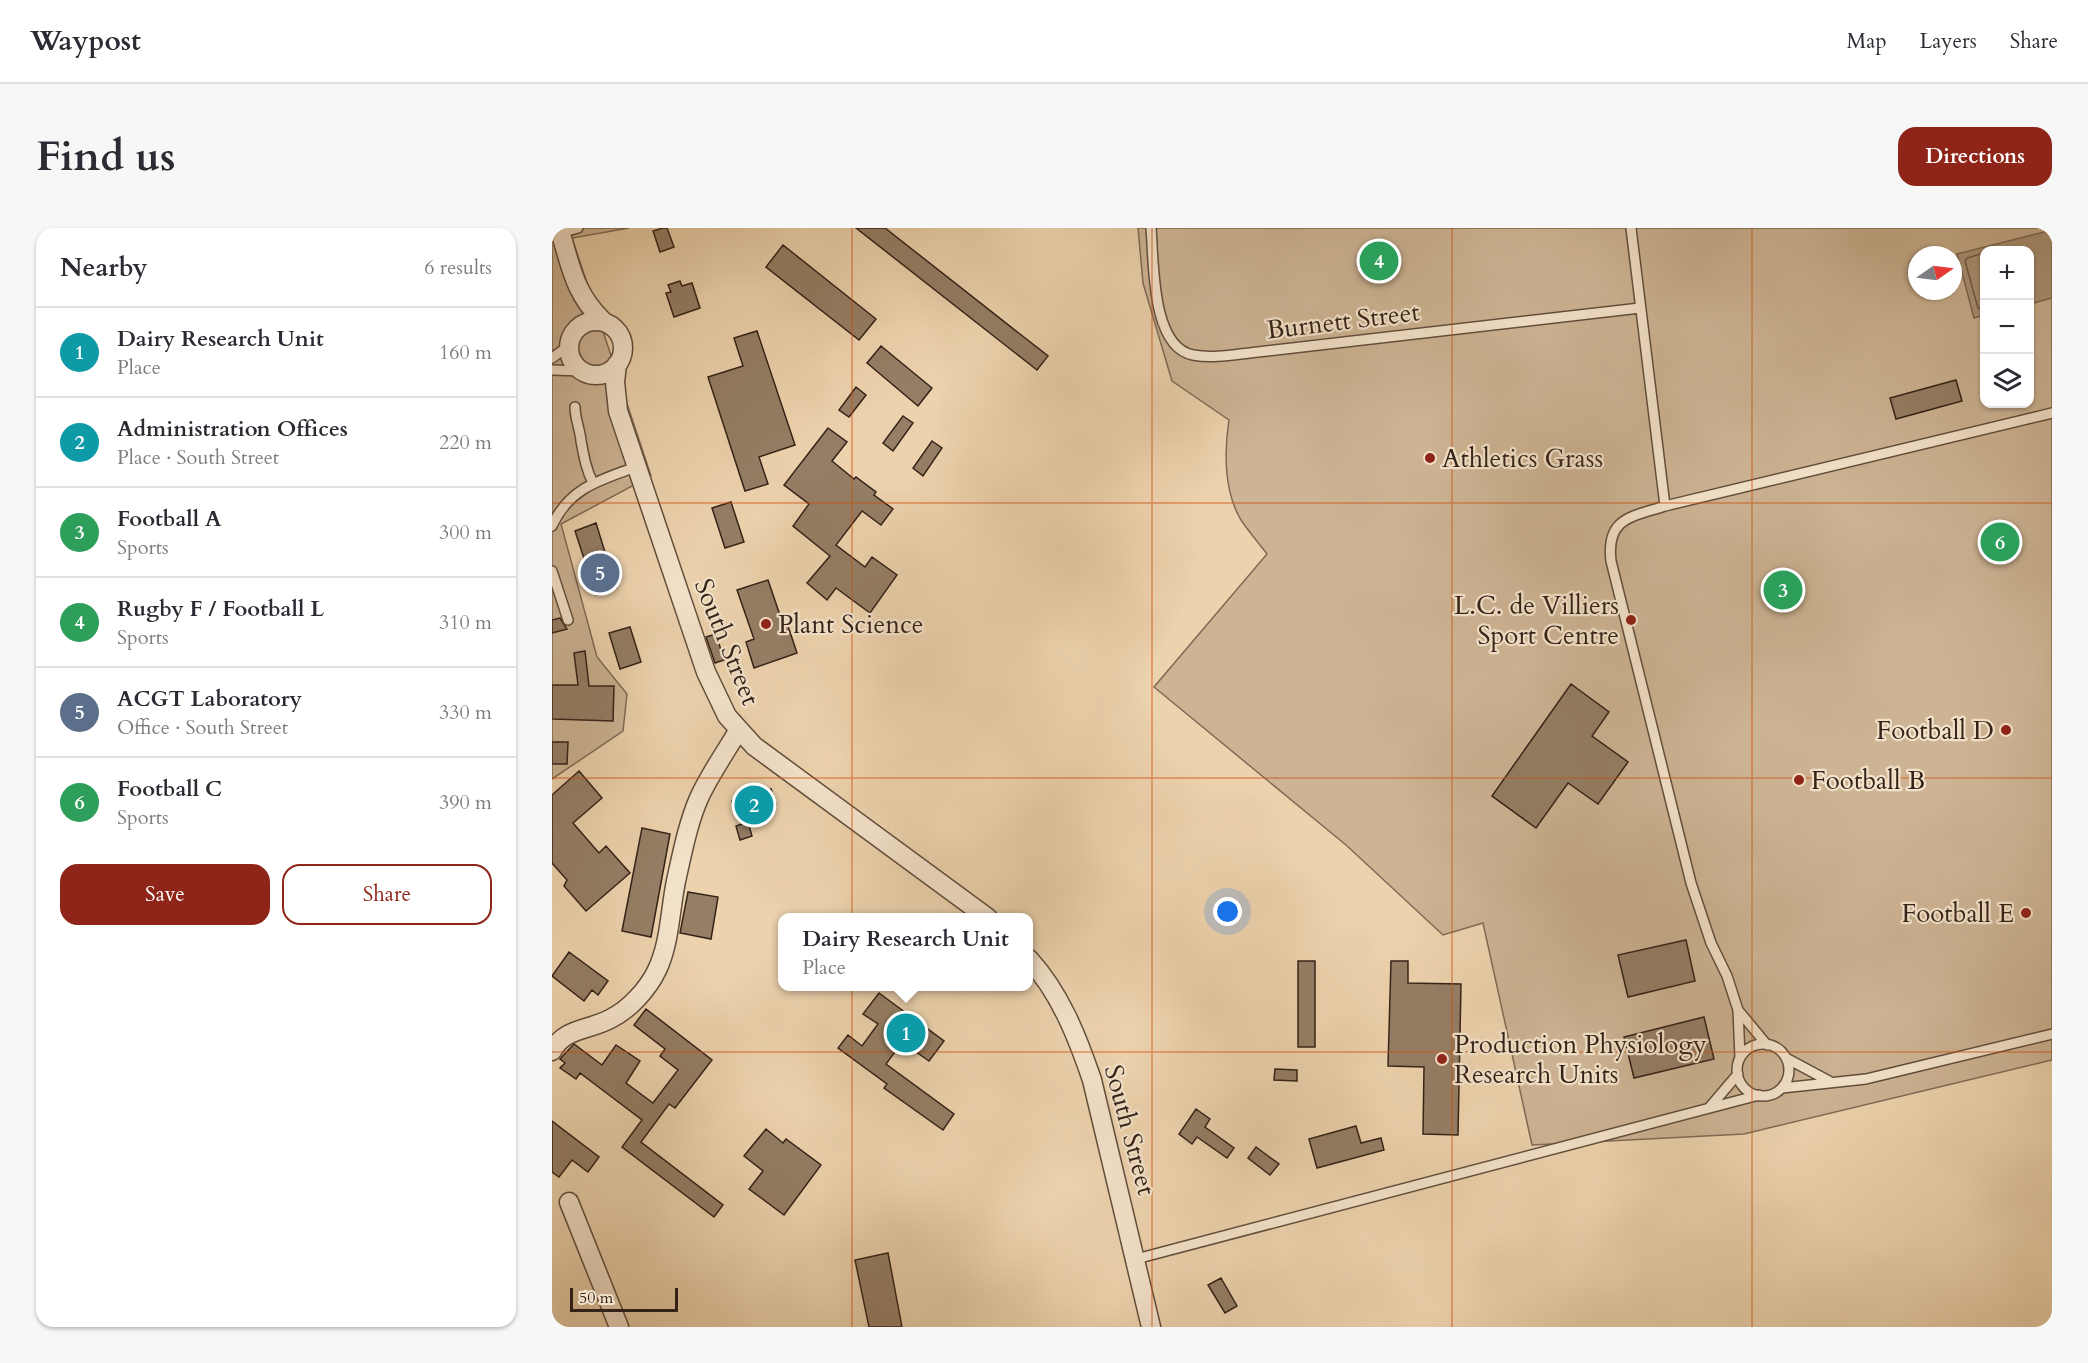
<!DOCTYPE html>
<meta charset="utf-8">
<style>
:root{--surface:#fff;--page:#f7f7f7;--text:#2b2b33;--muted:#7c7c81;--line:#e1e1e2;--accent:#8f2418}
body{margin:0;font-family:Cardo,serif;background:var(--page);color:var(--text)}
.controls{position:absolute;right:18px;top:18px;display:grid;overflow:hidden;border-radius:12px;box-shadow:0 2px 4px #0004}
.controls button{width:54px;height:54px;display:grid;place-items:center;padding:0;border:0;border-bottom:2px solid var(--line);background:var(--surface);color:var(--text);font:30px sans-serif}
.compass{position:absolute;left:1356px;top:18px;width:54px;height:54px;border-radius:50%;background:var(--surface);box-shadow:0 2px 4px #0004;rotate:76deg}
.scale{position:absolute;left:18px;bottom:15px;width:108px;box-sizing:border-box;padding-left:6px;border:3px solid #342218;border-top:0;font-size:16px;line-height:21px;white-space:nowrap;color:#342218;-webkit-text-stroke:4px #f3e2ca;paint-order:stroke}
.you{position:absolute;left:676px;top:684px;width:21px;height:21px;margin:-15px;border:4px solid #fff;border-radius:50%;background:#1a73e8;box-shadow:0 0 0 9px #1a73e833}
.badge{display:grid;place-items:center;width:39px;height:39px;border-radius:50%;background:var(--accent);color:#fff;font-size:20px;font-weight:700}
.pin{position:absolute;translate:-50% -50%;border:3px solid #fff;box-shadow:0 2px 6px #0006}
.popup{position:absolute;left:226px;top:685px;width:255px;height:78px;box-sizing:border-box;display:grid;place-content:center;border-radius:12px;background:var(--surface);filter:drop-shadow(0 2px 4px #0005);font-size:20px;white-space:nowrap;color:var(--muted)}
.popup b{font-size:22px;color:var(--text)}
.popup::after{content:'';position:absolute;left:50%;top:100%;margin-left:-12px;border:12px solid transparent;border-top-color:var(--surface)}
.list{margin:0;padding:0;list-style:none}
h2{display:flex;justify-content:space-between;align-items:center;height:78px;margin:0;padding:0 24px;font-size:26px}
h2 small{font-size:20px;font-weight:400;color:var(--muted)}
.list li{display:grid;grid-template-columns:39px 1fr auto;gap:18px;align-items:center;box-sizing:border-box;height:90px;padding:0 24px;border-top:2px solid var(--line)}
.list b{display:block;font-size:22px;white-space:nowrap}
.list p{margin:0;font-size:20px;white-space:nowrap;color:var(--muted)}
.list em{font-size:20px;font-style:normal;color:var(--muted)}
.actions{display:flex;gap:12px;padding:18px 24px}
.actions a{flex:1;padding:14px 0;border:2px solid var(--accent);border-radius:18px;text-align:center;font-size:21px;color:var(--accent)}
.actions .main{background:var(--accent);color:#fff}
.icon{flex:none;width:33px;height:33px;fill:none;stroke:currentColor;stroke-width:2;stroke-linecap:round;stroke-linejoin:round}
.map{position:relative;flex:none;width:1500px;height:1099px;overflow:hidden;border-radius:18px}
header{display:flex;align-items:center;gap:36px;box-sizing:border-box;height:84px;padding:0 30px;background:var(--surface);border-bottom:2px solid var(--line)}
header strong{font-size:28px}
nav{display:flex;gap:33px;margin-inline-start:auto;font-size:21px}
.intro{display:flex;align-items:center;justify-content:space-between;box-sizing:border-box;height:144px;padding:0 36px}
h1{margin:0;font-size:42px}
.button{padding:15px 27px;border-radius:18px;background:var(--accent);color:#fff;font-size:21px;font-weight:700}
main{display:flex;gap:36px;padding:0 36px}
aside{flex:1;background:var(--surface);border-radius:18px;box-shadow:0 2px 4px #0004}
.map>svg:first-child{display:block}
</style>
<header>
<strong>Waypost</strong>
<nav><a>Map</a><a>Layers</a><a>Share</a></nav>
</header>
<div class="intro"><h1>Find us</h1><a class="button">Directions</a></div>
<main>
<aside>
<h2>Nearby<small>6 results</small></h2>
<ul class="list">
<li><span class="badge" style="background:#0f9aa8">1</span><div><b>Dairy Research Unit</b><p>Place</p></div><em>160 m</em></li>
<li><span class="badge" style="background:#0f9aa8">2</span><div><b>Administration Offices</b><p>Place · South Street</p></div><em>220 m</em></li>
<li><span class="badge" style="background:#2e9e5b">3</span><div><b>Football A</b><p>Sports</p></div><em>300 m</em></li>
<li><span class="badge" style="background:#2e9e5b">4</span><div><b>Rugby F / Football L</b><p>Sports</p></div><em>310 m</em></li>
<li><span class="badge" style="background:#5c6f8a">5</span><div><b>ACGT Laboratory</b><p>Office · South Street</p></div><em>330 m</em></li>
<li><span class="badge" style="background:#2e9e5b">6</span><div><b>Football C</b><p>Sports</p></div><em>390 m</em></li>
</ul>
<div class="actions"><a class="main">Save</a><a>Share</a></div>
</aside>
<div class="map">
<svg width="1500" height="1099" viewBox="0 0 1500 1099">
<rect width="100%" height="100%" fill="#ecd2ad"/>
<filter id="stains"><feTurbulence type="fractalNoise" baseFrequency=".00333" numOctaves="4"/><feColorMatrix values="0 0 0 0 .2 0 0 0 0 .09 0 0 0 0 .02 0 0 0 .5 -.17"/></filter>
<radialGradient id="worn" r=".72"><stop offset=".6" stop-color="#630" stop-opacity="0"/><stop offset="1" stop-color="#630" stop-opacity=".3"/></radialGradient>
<path fill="#cdb494" stroke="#806b56" stroke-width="1.5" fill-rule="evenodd" d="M 0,0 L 77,0 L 20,10 L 99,248 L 9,296 L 45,429 L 75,466 L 71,503 L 0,551 Z
M 586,0 L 1500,0 L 1500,832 L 1192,906 L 980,917 L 931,695 L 891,707 L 794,617 L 602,459 L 715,326 C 706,314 697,304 689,292 C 672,264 672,224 677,192 L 620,153 L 591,55 ZM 1432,22 L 1478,22 L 1478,176 L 1432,176 ZM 1365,27 L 1401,27 L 1401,63 L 1365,63 Z"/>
<path fill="#ad967a" stroke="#7d6853" stroke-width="1.5" d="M 1500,2 L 1500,70 L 1478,76 L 1478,22 L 1432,22 L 1432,87 L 1422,90 L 1405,26 Z"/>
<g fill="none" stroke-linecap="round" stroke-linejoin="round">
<path stroke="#705c49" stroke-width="1.5" d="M 1432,25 L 1415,30 L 1413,33 L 1426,80 L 1432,82"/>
</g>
<path fill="#947e65" stroke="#342218" stroke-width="1.5" d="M 111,0 L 115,0 L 122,19 L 108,24 L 101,3 Z
M 304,0 L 333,0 L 496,128 L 485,142 Z
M 231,17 L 324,91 L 307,112 L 214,39 Z
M 128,53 L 130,58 L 140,55 L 148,80 L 122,89 L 114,65 L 119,64 L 116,57 Z
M 205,103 L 243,217 L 207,229 L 216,256 L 193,263 L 156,149 L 191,138 L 182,110 Z
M 329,118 L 380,160 L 366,178 L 315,135 Z
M 1404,152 L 1410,173 L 1344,191 L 1338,170 Z
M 304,159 L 314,167 L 297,189 L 287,182 Z
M 351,188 L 361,195 L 341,223 L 331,215 Z
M 276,200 L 295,214 L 280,233 L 302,251 L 304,249 L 324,264 L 322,267 L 341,281 L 329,297 L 310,283 L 284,317 L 313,339 L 320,329 L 345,347 L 318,385 L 284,360 L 275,372 L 255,355 L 278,328 L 241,298 L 257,276 L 232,257 Z
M 380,213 L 390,220 L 371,248 L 361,240 Z
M 179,274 L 192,314 L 173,320 L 160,280 Z
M 44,295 L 64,360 L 44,367 L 23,303 Z
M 216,352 L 231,396 L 235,395 L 245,425 L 202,440 L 194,414 L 202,411 L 185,362 Z
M 8,390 L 15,401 L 0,405 L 0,392 Z
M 78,399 L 89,434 L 68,441 L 57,405 Z
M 164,406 L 172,432 L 163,435 L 154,409 Z
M 33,423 L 37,458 L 62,458 L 61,493 L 0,491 L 0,457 L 26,457 L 22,425 Z
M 1019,456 L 1057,484 L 1040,508 L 1076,534 L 1046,576 L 1016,555 L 984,600 L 940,568 Z
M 0,514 L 16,514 L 15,536 L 0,536 Z
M 27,543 L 50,570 L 21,595 L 47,625 L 54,618 L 78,645 L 34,683 L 12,658 L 15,652 L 0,635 L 0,567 Z
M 219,561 L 224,577 L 185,589 L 180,573 Z
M 196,594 L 200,608 L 188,612 L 184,598 Z
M 90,600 L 118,606 L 99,709 L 70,703 Z
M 136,664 L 166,669 L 159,711 L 128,705 Z
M 1134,712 L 1143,753 L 1076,769 L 1066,727 Z
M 17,724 L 56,753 L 46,767 L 40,762 L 32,773 L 0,748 Z
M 746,733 L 763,733 L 763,819 L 746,819 Z
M 839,733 L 856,733 L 856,755 L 909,756 L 906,907 L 871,906 L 872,839 L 836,838 Z
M 327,765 L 392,813 L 377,833 L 350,814 L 334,836 L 402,886 L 391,902 L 332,860 L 335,856 L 286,820 L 296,807 L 310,818 L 326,796 L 311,786 Z
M 94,781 L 160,832 L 123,880 L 117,876 L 89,914 L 171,977 L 162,989 L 70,919 L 90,892 L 28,845 L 24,851 L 8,840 L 13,835 L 8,831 L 22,816 L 50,837 L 64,817 L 88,833 L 74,855 L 101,875 L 126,842 L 108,828 L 113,821 L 82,797 Z
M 1152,789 L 1162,831 L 1082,850 L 1072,809 Z
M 723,841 L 745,842 L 745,853 L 722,852 Z
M 644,881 L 658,891 L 653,899 L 682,920 L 675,930 L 645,909 L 640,916 L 627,906 Z
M 0,893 L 47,929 L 36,944 L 20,932 L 7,949 L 0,944 Z
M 804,898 L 809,915 L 829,910 L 832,922 L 765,940 L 757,911 Z
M 214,901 L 231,915 L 234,911 L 269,937 L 232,987 L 197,961 L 211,943 L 192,928 Z
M 704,919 L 727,936 L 718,947 L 696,930 Z
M 336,1025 L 350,1099 L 317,1099 L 303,1032 Z
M 669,1050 L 685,1078 L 673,1085 L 656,1057 Z"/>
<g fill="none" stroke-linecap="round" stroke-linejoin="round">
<defs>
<path id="service" d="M 599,0 C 602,34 599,119 641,127 C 662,131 685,126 706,124 L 1088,80
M 1079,0 L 1113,278
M 8,5 L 26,0
M 0,130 L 18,117
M 0,142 L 31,143
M 23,179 C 23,191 28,201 29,213 C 32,229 34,241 41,255
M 0,298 C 17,260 48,252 84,239
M 0,343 L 16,392
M 1186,782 L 1215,817
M1185 842a26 26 0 1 1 52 0a26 26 0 1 1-52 0Z
M 1188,830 L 1186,782 L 1175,748 L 1159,715 L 1139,655 L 1059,333 C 1054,290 1079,289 1113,278 L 1500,185
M 1234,830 L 1277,853
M 1230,860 L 1314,851 L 1500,806
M 1157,880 L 1186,846
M 584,1031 L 1207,867"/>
<path id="minor" d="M 7,0 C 19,37 21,64 51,93
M17 120a27 27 0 1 1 54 0a27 27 0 1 1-54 0Z
M 65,136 L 63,154 L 66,183 L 154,444 L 175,488 L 202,518 L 436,690
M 477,731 C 508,765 525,808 540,852 L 599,1099
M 0,823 C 12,800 38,802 58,791 C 77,782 96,761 105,742 C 118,715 118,682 124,653 C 130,626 136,595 147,570 C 158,546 173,525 186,503
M 17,974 L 67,1099"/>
</defs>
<use href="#service" stroke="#624e3d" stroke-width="12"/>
<use href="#minor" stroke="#624e3d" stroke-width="21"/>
<use href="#service" stroke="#f3e2ca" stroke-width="9"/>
<use href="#minor" stroke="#f3e2ca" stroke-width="18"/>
</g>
<path fill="none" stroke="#cd510e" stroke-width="1.5" stroke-opacity="0.55" d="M 300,0 L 300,1099M 600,0 L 600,1099M 900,0 L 900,1099M 1200,0 L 1200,1099M 0,275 L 1500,275M 0,550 L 1500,550M 0,824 L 1500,824"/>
<g fill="#8f2418" stroke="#f3e2ca" stroke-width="2">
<circle cx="878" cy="230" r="6"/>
<circle cx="1079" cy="392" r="6"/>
<circle cx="214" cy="396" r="6"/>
<circle cx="1454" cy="502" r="6"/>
<circle cx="1247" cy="552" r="6"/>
<circle cx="1474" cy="685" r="6"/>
<circle cx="890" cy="831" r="6"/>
</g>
<g text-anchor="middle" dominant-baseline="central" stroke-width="4.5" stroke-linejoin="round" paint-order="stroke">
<g font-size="26" fill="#342218" stroke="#f3e2ca">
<text transform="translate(791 93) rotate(-7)">Burnett Street</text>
<text transform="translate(175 414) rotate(68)">South Street</text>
<text transform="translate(578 902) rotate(75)">South Street</text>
</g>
<g font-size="26" fill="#342218" stroke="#f3e2ca" text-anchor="start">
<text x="890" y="230">Athletics Grass</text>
<text x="1067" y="377" text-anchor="end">L.C. de Villiers<tspan x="1067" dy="30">Sport Centre</tspan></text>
<text x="226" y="396">Plant Science</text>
<text x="1442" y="502" text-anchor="end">Football D</text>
<text x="1259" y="552">Football B</text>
<text x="1462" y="685" text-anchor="end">Football E</text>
<text x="902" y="816">Production Physiology<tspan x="902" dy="30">Research Units</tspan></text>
</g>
</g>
<rect width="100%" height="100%" filter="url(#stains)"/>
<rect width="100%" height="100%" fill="url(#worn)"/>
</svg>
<div class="controls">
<button>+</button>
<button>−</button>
<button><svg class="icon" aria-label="layers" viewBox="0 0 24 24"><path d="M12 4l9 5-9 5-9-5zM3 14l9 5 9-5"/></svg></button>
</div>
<svg class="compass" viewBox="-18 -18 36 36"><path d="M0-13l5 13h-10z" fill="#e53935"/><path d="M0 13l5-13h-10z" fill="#7c7c81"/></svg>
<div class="scale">50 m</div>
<div class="you"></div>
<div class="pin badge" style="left:354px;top:805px;background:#0f9aa8">1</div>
<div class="popup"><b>Dairy Research Unit</b>Place</div>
<div class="pin badge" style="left:202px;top:577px;background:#0f9aa8">2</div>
<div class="pin badge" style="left:1231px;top:362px;background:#2e9e5b">3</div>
<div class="pin badge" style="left:827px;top:33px;background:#2e9e5b">4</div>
<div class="pin badge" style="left:48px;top:345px;background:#5c6f8a">5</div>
<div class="pin badge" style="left:1448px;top:314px;background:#2e9e5b">6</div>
</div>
</main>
